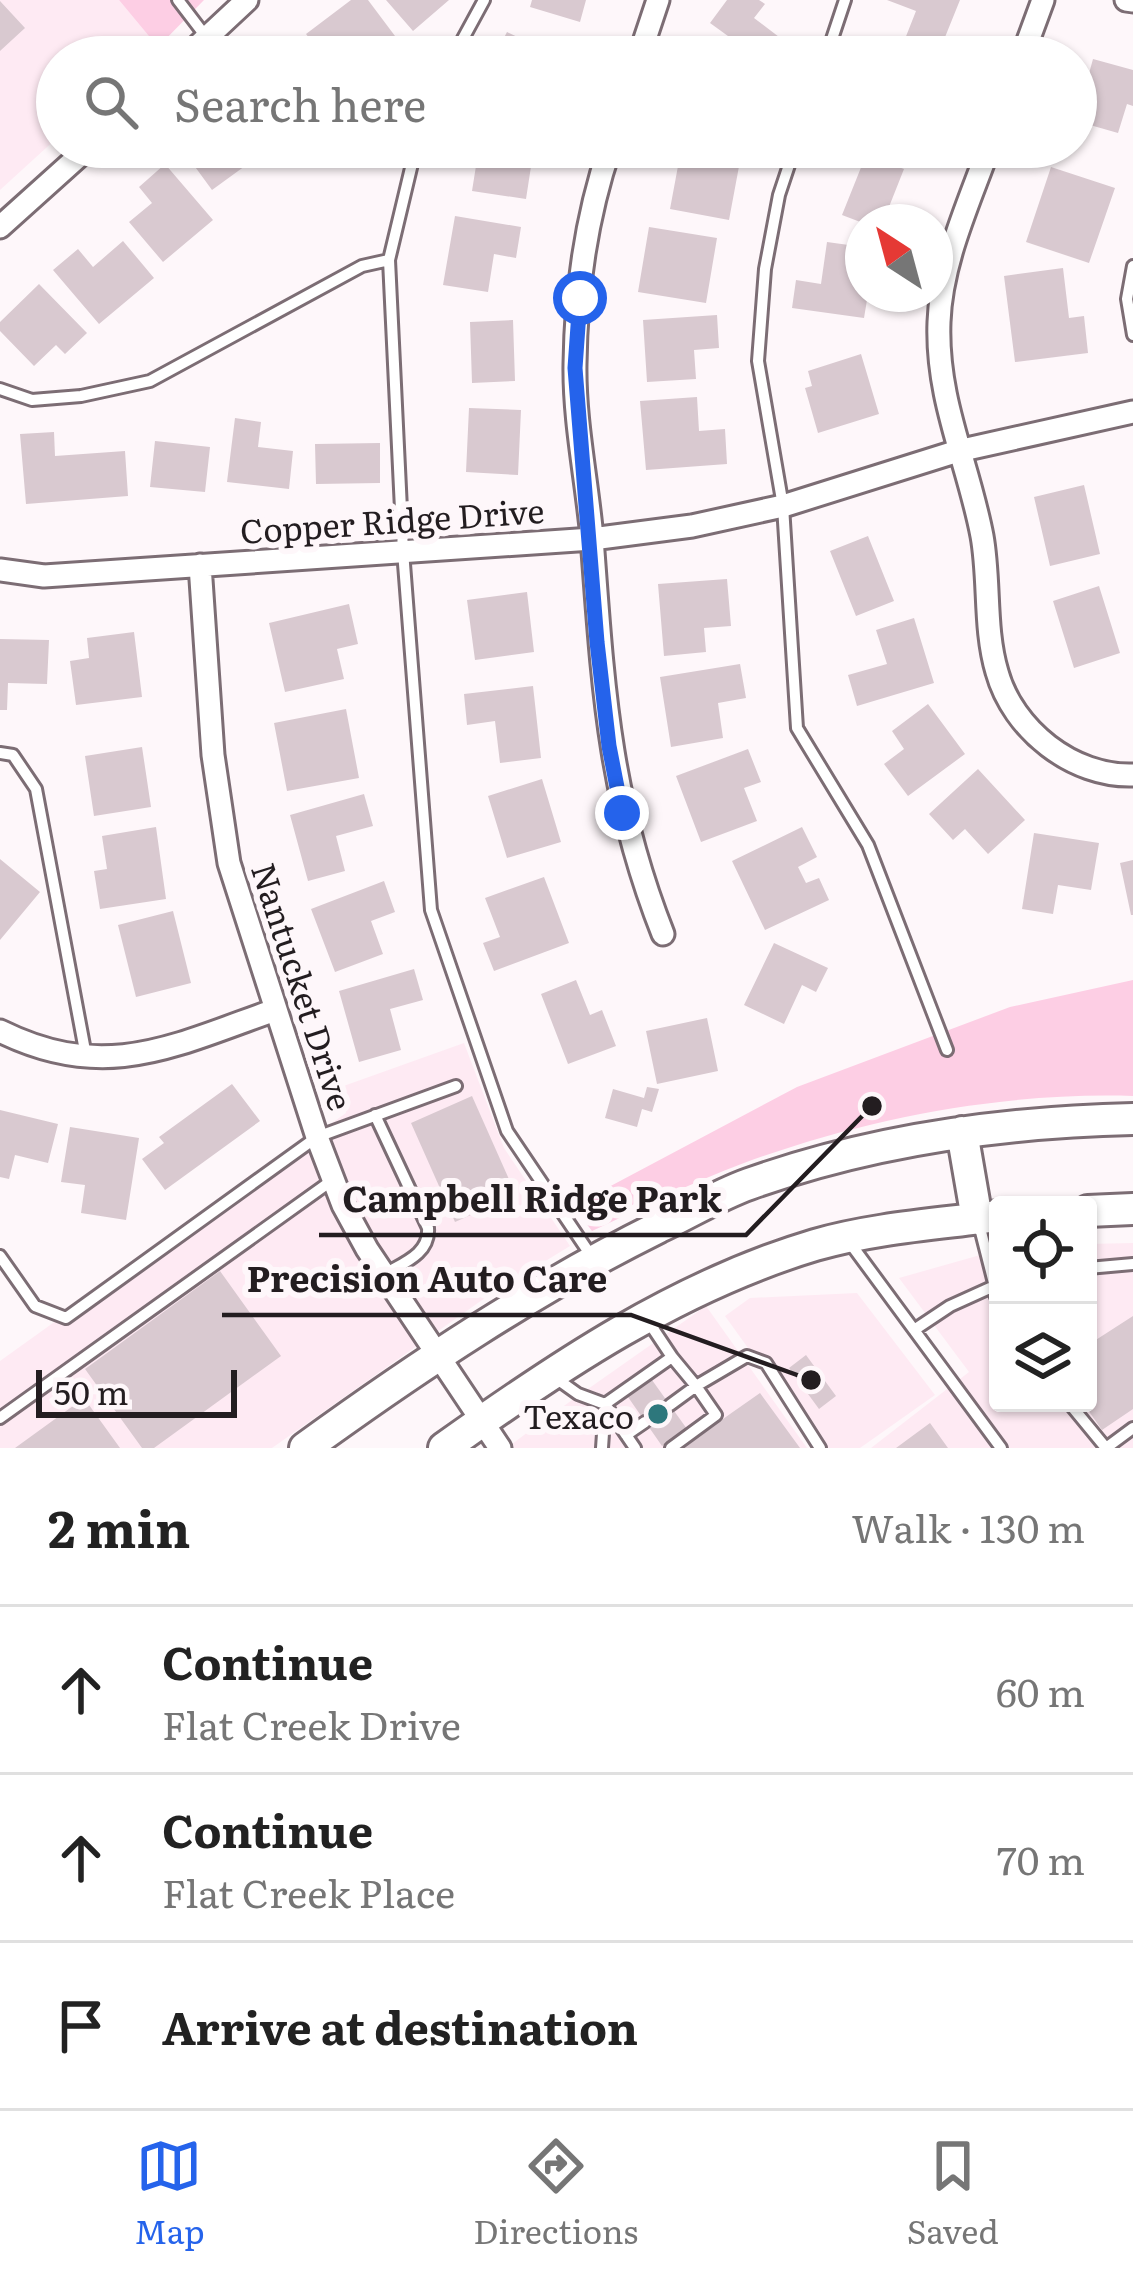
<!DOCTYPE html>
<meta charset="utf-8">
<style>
:root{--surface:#fff;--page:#f6f6f6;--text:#222;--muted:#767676;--line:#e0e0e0;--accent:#2563eb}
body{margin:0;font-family:Literata,serif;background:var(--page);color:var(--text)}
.controls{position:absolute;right:36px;bottom:36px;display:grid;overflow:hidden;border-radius:12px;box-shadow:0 3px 9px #0004}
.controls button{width:108px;height:108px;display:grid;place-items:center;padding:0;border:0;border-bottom:3px solid var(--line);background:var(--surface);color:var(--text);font:60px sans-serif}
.compass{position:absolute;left:845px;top:204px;width:108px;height:108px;border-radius:50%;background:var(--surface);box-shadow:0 3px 9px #0004;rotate:324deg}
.scale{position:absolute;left:36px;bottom:30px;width:201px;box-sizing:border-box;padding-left:12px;border:6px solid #231d20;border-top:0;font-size:33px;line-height:42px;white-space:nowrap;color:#231d20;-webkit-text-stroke:9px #fef7fa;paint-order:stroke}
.stop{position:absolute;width:36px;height:36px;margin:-27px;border:9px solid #2563eb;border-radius:50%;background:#fff}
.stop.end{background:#2563eb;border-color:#fff;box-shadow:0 3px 12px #0008}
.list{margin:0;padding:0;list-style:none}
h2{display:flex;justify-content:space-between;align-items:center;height:156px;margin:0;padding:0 48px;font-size:51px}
h2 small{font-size:39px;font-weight:400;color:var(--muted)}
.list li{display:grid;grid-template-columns:78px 1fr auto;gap:36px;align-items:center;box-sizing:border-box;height:168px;padding:0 48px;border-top:3px solid var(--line)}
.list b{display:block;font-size:45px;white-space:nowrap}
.list p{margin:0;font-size:39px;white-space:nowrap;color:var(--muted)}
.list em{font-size:39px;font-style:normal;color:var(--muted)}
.icon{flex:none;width:66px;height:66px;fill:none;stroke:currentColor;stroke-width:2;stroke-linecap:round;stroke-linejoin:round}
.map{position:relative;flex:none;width:1133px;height:1448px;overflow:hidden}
.search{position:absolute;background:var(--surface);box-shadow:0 3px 9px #0004;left:36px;right:36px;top:36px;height:132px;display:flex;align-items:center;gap:30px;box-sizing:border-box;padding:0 42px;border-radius:66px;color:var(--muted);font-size:45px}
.sheet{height:660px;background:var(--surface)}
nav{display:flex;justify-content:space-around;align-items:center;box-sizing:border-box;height:168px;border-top:3px solid var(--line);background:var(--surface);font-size:33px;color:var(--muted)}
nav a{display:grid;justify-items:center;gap:6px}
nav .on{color:var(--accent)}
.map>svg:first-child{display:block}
</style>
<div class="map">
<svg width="1133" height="1448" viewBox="0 0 1133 1448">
<rect width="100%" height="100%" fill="#fef7fa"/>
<path fill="#feeaf3" d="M 0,0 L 119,0 L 158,47 L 147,57 L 57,57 L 57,138 L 0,190 Z
M 464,1043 L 504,1148 L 570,1246 L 485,1298 L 272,1448 L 0,1448 L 0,1361 L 346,1113 L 338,1088 Z
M 1133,1243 L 1133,1448 L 871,1448 L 969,1372 L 899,1278 L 998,1250 L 998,1403 L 1088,1403 L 1088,1244 Z
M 857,1293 L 935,1395 L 860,1448 L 820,1448 L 725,1316 L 750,1298 Z
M 706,1306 L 807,1448 L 507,1448 L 541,1422 Z"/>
<path fill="#fdcee4" d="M 119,0 L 204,0 L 158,47 Z
M 1133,980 L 1133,1096 C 1003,1092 866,1118 744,1163 C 692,1182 642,1208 592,1231 L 573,1206 L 797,1087 L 1010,1007 Z"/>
<path fill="#d9c9d0" d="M 351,0 L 368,0 L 395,36 L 368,57 L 324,57 L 306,34 Z
M 386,0 L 449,0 L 413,31 Z
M 532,0 L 586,0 L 580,22 L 530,7 Z
M 727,0 L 759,0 L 765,4 L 754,18 L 783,40 L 771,57 L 757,57 L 710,23 Z
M 887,0 L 960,0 L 937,57 L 903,44 L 916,11 Z
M 0,1 L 25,28 L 0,51 Z
M 507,32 L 547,51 L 544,57 L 494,57 Z
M 1093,59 L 1133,70 L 1133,106 L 1127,104 L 1118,133 L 1076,121 Z
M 184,147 L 255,147 L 260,155 L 212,190 L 182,149 Z
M 479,147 L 534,147 L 526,199 L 472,191 Z
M 681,150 L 740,161 L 729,220 L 670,209 Z
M 866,155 L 904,169 L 883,222 L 863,223 L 842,215 Z
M 165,164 L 213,220 L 163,262 L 129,222 L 152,203 L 139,187 Z
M 1051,167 L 1115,188 L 1089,263 L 1026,242 Z
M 455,216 L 521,227 L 516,258 L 494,254 L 488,292 L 443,285 Z
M 649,227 L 717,238 L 706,303 L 638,292 Z
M 123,241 L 154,278 L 99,324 L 53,270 L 78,249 L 93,267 Z
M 827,242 L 863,247 L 863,294 L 868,294 L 864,318 L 792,308 L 796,280 L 821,284 Z
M 1063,268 L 1069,318 L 1084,316 L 1088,353 L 1015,362 L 1004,276 Z
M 39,284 L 87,333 L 65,354 L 56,345 L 34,366 L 0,331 L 0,322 Z
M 717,315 L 719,348 L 694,350 L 696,379 L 647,382 L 643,320 Z
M 513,320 L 515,381 L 472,383 L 470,322 Z
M 861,354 L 879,414 L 818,433 L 805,388 L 812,386 L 808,371 Z
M 697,397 L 699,431 L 725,429 L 727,464 L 646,470 L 640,401 Z
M 469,408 L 521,410 L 518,475 L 466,472 Z
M 235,418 L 261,422 L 258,447 L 293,451 L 289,489 L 227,482 Z
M 54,432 L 55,456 L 125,451 L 128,496 L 26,504 L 20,434 Z
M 155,441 L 210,447 L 205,492 L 150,487 Z
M 380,443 L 380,483 L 316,484 L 315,444 Z
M 1084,485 L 1100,554 L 1050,566 L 1034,497 Z
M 868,536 L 894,601 L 856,616 L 830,551 Z
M 727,579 L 731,626 L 704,628 L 706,652 L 664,656 L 658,584 Z
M 1099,586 L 1120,653 L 1074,668 L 1053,601 Z
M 527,592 L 534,652 L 475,660 L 467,600 Z
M 349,604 L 358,644 L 337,649 L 344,679 L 285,692 L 269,623 Z
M 914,618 L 934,683 L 857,706 L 848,675 L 887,664 L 876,630 Z
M 134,632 L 142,697 L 76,705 L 70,661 L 89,658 L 87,638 Z
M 0,639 L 49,640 L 47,684 L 8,683 L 7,710 L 0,710 Z
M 740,664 L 746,698 L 718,703 L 723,738 L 671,747 L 660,677 Z
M 533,686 L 541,758 L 500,763 L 495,721 L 467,725 L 464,694 Z
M 928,704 L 965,754 L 908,796 L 884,764 L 904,749 L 892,731 Z
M 346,709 L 359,778 L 287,791 L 274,723 Z
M 142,747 L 151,807 L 94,816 L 85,756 Z
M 748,749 L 761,782 L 744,788 L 757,821 L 701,842 L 676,776 Z
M 978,769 L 1025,820 L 988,854 L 965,829 L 953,840 L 929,814 Z
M 542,779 L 561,842 L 507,858 L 488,796 Z
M 364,794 L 373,826 L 336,836 L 345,871 L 308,881 L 290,815 Z
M 156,827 L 166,899 L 100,909 L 94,871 L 107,869 L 102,836 Z
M 802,827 L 817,857 L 798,867 L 806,883 L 819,878 L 829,900 L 765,930 L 732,861 Z
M 1034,833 L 1099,843 L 1091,890 L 1058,885 L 1053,914 L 1022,909 Z
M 0,859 L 40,892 L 0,940 Z
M 1133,860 L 1133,915 L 1131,915 L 1120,863 Z
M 544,877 L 569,943 L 494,971 L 483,943 L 500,937 L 485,898 Z
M 384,881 L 395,912 L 371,921 L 383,954 L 335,972 L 311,909 Z
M 173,911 L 191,983 L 136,997 L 118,925 Z
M 774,943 L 828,968 L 816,992 L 802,985 L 784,1024 L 744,1005 Z
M 414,969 L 423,1000 L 390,1009 L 401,1050 L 359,1062 L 339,991 Z
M 576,980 L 590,1015 L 602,1010 L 616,1046 L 568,1064 L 541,994 Z
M 707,1018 L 718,1071 L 657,1084 L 646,1031 Z
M 232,1084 L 260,1121 L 165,1190 L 142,1159 L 164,1143 L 159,1137 Z
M 647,1087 L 659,1089 L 652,1112 L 642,1109 L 637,1127 L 605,1118 L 613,1089 L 644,1098 Z
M 472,1096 L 516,1195 L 455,1222 L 411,1123 Z
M 0,1110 L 58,1124 L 48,1163 L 15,1155 L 9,1179 L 0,1177 Z
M 70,1127 L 139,1138 L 126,1220 L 81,1213 L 85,1185 L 61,1182 Z
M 220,1271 L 281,1356 L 154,1448 L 142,1448 L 85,1369 Z
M 1133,1316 L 1133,1409 L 1102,1430 L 1083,1403 L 1088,1403 L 1088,1345 Z
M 806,1355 L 836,1396 L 819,1409 L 789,1368 Z
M 652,1380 L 687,1429 L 662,1446 L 628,1397 Z
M 760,1393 L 800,1448 L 683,1448 L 730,1414 Z
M 84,1398 L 120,1448 L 15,1448 Z
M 930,1423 L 948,1448 L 896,1448 Z"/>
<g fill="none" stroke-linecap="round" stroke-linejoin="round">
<defs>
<path id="lane" d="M 178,0 L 207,38
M 453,57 L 484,0
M 826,57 L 845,0
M 416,147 L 389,260 L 403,551 L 431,910 L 507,1131 L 592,1257
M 795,147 L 779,195 L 765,269 L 758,361 L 783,506 L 797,728 L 868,845 L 947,1050
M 1133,266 L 1127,299 L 1133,335
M 0,389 L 32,400 L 81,396 L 150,381 L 362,266 L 389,260
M 0,753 L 13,755 L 36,789 L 86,1056
M 375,1115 L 428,1228 C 430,1254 403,1263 383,1275
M 978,1220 L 995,1287
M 850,1243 L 1001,1448
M 0,1256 L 35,1306 L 66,1318 L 317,1137 L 456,1086
M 1088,1268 L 1133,1264
M 914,1330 L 950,1306 L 992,1287 L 998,1301
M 672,1357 L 696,1386 L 747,1356 L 766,1363 L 820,1448
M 557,1379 L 578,1394 L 605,1404 L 602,1448
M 1069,1403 L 1106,1448
M 670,1405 L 696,1386 L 716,1415 L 671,1448
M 0,1418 L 334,1179
M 626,1435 L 645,1422
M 635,1448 L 605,1404 L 672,1357 L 646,1318
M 1106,1448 L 1133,1428"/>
<path id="street" d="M 1126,0 L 1133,1
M 186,57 L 247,0
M 639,57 L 658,0
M 1022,57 L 1043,0
M 610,147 C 586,217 576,290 575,364 C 574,421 587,481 592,538 C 603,684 608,795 663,934
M 989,147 C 969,203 941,262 939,322 C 936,400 968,462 982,536 C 990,580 984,629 997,672 C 1013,730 1073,777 1133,775
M 0,227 L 89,147
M 200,565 L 213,755 L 229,863 L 317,1137 L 343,1205 L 367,1249 L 500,1448
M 0,570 L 44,576 L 592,539 L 692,526 L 783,506 L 958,451 L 1133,412
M 0,1031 C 105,1083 173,1046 275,1010"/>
<path id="secondary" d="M 962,1132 L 977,1219
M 1088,1211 L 1133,1209
M 305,1448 C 418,1366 534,1289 659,1227 C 689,1213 718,1195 749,1184 C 872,1140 1004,1122 1133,1119
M 444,1448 C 559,1366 678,1286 815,1245 C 874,1228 938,1224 998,1216"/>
</defs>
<use href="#lane" stroke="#7c6d74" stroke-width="16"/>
<use href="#street" stroke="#7c6d74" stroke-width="27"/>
<use href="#secondary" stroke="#7c6d74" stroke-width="36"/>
<use href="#lane" stroke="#fff" stroke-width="10"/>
<use href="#street" stroke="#fff" stroke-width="21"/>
<use href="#secondary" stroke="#fff" stroke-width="30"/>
</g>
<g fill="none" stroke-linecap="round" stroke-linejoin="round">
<path stroke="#2563eb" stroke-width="15" d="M 580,298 L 575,368 L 597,642 L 609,746 L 622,813"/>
</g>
<circle fill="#2d777c" stroke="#fef7fa" stroke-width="4.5" cx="658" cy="1414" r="12"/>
<g text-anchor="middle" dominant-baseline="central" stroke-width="12" stroke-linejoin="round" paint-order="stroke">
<g font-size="33" fill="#231d20" stroke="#fef7fa">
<text transform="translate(392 519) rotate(-4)">Copper Ridge Drive</text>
<text transform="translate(304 986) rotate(72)">Nantucket Drive</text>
</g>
<g font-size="33" fill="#231d20" stroke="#fef7fa" text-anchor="end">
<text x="634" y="1414">Texaco</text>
</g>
</g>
<path fill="none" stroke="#231d20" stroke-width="4.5" d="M872 1106L746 1235H319M811 1380L631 1315H222"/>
<g fill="#231d20" stroke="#fef7fa" stroke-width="4.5">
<circle cx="872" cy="1106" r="12"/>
<circle cx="811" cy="1380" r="12"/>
</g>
<g font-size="36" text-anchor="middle" font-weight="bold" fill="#231d20" stroke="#fef7fa" stroke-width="12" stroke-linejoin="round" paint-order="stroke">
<text x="532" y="1212">Campbell Ridge Park</text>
<text x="427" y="1292">Precision Auto Care</text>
</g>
</svg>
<div class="controls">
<button><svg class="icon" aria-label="locate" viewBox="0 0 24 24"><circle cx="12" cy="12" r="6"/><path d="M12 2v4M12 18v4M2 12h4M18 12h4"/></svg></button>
<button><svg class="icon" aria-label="layers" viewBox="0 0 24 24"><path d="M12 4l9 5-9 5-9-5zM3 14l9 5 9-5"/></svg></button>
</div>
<svg class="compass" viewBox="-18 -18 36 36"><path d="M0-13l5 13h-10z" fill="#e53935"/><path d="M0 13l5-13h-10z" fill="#767676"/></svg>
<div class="scale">50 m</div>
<div class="stop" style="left:580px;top:298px"></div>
<div class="stop end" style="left:622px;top:813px"></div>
<div class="search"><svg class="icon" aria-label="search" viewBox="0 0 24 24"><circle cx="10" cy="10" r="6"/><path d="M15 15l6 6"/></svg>Search here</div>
</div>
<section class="sheet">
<h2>2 min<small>Walk · 130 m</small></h2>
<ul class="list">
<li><svg class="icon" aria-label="ahead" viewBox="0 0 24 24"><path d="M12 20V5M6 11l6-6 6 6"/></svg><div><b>Continue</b><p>Flat Creek Drive</p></div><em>60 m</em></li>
<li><svg class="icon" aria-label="ahead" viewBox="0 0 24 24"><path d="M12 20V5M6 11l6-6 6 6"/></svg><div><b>Continue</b><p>Flat Creek Place</p></div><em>70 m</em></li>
<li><svg class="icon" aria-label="arrive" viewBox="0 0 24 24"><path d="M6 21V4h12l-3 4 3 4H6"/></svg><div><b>Arrive at destination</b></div></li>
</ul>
</section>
<nav>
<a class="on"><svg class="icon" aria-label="map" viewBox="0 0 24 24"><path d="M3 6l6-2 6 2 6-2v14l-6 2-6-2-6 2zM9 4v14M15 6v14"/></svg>Map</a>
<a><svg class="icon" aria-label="directions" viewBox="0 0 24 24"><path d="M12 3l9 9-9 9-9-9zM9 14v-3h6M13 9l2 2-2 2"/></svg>Directions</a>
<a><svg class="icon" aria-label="saved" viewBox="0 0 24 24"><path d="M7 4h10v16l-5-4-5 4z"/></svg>Saved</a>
</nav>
